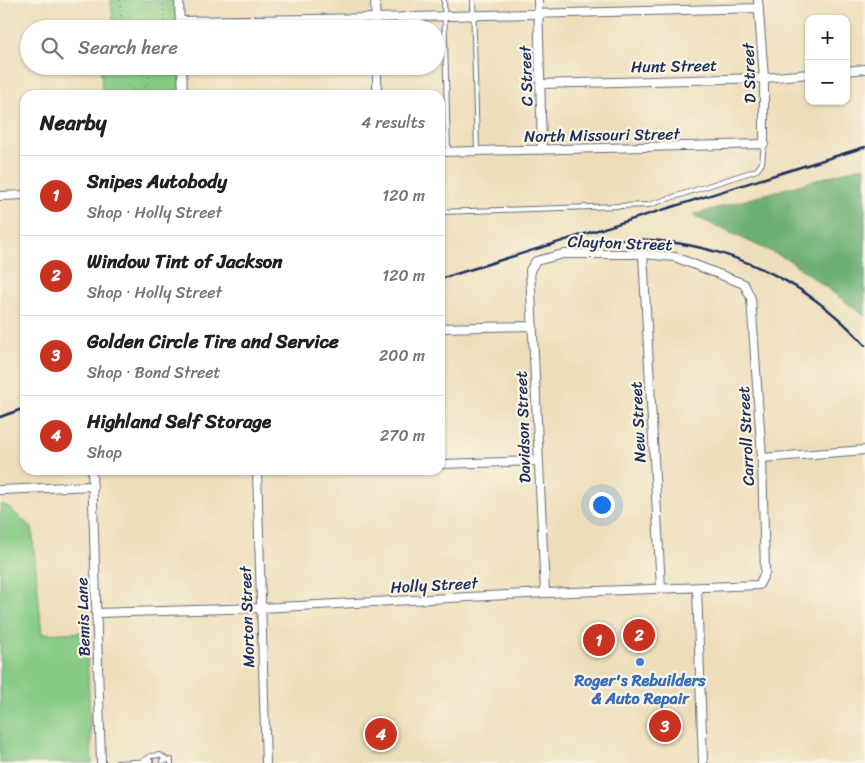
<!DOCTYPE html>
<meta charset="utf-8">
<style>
:root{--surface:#fff;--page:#f6f6f6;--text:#202124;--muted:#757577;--line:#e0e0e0;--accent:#c8321e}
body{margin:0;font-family:Sriracha,sans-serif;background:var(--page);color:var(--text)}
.controls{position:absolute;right:15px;top:15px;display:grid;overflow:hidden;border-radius:10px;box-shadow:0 1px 4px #0004}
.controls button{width:45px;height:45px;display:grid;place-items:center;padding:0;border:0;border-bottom:1px solid var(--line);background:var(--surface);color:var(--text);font:25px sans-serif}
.you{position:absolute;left:601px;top:504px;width:18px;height:18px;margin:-12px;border:4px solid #fff;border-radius:50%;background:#1a73e8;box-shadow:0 0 0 8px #1a73e833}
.badge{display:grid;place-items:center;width:32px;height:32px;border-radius:50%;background:var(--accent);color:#fff;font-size:16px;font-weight:700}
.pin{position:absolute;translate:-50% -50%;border:2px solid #fff;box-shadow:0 1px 5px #0006}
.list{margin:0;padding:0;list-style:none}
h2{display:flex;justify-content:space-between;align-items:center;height:65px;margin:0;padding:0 20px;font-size:21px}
h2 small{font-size:16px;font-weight:400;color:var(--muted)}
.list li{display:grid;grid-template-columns:32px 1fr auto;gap:15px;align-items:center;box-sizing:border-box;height:80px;padding:0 20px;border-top:1px solid var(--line)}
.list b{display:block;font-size:19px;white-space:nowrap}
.list p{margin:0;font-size:16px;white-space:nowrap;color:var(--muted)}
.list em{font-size:16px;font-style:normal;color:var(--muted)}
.icon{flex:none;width:28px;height:28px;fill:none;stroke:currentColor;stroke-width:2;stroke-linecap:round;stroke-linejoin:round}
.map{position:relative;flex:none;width:865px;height:763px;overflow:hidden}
.search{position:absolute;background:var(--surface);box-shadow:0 1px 4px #0004;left:20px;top:20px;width:425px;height:55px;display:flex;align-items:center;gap:12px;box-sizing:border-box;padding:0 18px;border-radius:28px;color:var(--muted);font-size:19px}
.panel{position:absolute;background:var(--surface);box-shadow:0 1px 4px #0004;left:20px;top:90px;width:425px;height:385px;border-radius:15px}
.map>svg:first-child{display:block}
</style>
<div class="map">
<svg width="865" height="763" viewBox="0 0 865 763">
<rect width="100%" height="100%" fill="#fcf5e5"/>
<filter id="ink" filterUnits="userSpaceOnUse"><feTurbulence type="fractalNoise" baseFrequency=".02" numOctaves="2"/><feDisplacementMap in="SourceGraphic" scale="10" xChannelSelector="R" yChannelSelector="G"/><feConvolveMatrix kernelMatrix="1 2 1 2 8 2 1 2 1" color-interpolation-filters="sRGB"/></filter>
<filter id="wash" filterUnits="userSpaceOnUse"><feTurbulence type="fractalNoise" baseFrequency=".0096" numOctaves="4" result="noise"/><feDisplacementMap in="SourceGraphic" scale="20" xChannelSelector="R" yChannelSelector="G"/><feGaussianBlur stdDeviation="1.12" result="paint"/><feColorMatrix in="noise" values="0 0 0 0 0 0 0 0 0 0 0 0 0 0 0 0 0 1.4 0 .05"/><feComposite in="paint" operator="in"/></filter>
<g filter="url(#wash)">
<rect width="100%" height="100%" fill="#eddeba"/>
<path fill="#86cb85" stroke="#507d72" d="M 111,0 L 179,0 L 180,29 L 99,29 L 99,25 L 113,24 Z
M 101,66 L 182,66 L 183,95 L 102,95 Z
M 0,504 L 7,506 L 32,528 L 42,634 L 86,632 L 92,763 L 0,763 Z"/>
<path fill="#6caf72" stroke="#446f68" d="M 865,166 L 865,316 L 789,260 L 692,215 Z"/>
</g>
<g filter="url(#ink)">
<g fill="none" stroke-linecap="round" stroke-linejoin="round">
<defs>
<path id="service" d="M 444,0 L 448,152
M 473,0 L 477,151
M 440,212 L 649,205 L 757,170 L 762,163 L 764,144
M 145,760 L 151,756 L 160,755 L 167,760
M 162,761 L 171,760 L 171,763
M 117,763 L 151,761"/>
<path id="minor" d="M 179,0 L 180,29
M 375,0 L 376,29
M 538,0 L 542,150
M 180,21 L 376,18 L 759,8
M 182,66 L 183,95
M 377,66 L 377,95
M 846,71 L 865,69
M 540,84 L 764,78 L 809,74
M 440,152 L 764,144 L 764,78 L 758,0
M 0,196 L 25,195
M 643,254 L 661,588
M 440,328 L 533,326
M 762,458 L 865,450
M 440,464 L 538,461
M 92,470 L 101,763
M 257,470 L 266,763
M 0,490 L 93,486
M 697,588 L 703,763
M 96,613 L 260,608 L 545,593 L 759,585 L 765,573 L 762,458 L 751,298 L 744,284 L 675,257 L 643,254 L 563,254 L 536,261 L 530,270 L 545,593"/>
</defs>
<use href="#service" stroke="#646c7e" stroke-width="6"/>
<use href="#minor" stroke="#646c7e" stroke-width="10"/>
<path stroke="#646c7e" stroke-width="1" stroke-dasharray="1 4" stroke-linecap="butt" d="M 120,0 L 122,29
M 163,0 L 164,29
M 123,66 C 124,96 151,103 149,66
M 124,71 L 171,69"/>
<use href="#service" stroke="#fff" stroke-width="4"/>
<use href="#minor" stroke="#fff" stroke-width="8"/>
<path stroke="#1b2f5e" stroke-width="2.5" d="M 571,244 C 681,226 790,262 865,345
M 440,279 L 865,147
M 0,417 L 25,408"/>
</g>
</g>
<circle fill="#3f7fe0" stroke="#fcf5e5" stroke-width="2" cx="640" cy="662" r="5"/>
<g text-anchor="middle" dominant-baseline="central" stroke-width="4.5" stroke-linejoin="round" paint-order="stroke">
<g font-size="16" fill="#1b2f5e" stroke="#fcf5e5">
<text transform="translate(674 66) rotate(-1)">Hunt Street</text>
<text transform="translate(749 73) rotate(-92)">D Street</text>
<text transform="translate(526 76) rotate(-92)">C Street</text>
<text transform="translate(602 135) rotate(-1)">North Missouri Street</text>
<text transform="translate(620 243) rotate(2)">Clayton Street</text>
<text transform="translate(638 422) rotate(-93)">New Street</text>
<text transform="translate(523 427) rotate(-92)">Davidson Street</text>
<text transform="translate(746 436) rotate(-93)">Carroll Street</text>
<text transform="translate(434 585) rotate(-3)">Holly Street</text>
<text transform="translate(83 617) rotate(-92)">Bemis Lane</text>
<text transform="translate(247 617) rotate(-92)">Morton Street</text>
</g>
<g font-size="16" font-weight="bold" fill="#366cbe" stroke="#fcf5e5">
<text x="640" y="680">Roger's Rebuilders<tspan x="640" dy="18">&amp; Auto Repair</tspan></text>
</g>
</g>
</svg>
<div class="controls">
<button>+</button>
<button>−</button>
</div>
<div class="you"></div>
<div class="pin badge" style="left:599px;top:640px">1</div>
<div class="pin badge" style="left:639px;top:635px">2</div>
<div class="pin badge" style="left:665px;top:726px">3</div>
<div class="pin badge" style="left:381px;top:734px">4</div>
<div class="search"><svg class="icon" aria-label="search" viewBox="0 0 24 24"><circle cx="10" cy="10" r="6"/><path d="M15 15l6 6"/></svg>Search here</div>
<section class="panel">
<h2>Nearby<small>4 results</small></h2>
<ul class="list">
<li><span class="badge">1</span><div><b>Snipes Autobody</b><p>Shop · Holly Street</p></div><em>120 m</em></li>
<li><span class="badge">2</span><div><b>Window Tint of Jackson</b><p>Shop · Holly Street</p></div><em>120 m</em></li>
<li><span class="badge">3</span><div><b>Golden Circle Tire and Service</b><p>Shop · Bond Street</p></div><em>200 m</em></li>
<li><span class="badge">4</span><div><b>Highland Self Storage</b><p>Shop</p></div><em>270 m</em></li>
</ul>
</section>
</div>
